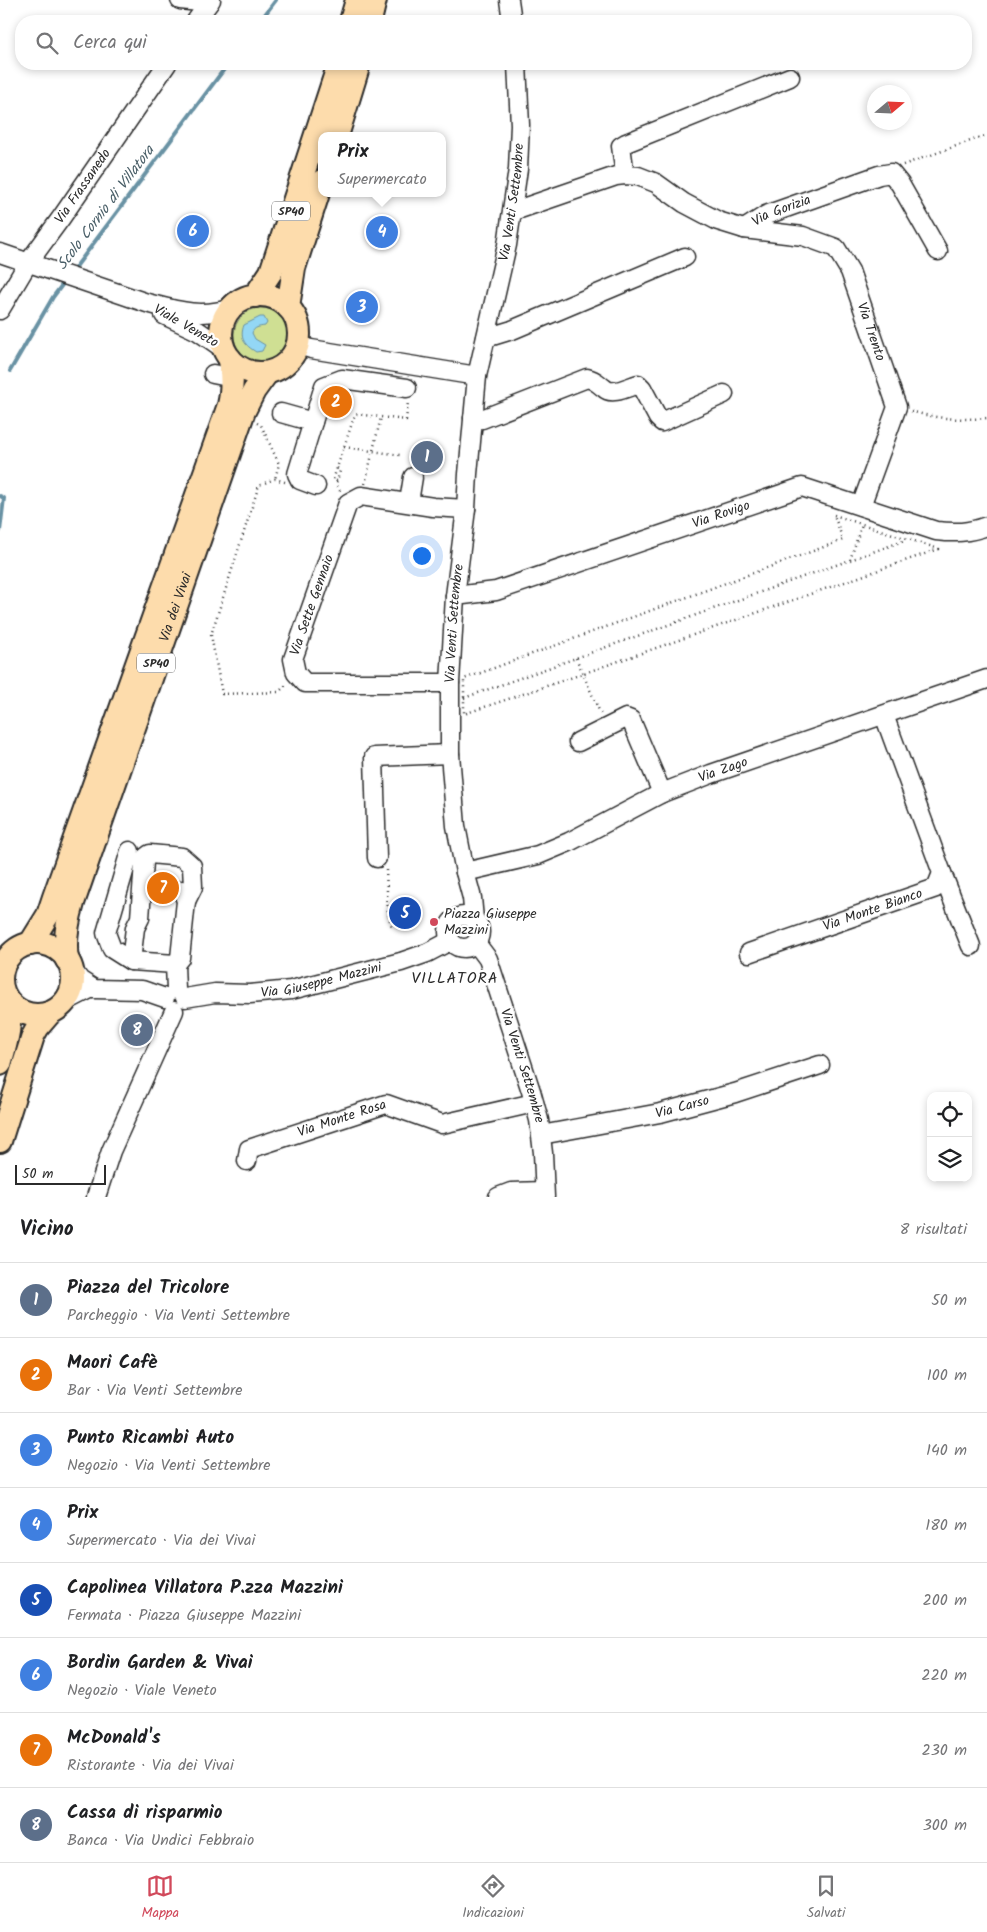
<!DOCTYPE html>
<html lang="it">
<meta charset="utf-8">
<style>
:root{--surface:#fff;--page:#f6f6f6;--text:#202124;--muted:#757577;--line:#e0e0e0;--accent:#d1495b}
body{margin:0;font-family:Kalam,sans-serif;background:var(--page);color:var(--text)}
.controls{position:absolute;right:15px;bottom:15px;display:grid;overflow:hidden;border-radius:10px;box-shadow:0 2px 8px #0003}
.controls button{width:45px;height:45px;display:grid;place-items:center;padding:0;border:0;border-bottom:1px solid var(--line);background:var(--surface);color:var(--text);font:25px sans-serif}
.compass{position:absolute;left:867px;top:85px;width:45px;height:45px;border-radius:50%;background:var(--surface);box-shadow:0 2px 8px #0003;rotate:71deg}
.scale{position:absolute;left:15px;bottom:12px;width:91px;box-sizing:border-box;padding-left:5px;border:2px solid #2b2b2b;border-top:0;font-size:14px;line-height:18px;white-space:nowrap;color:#2b2b2b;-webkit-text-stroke:4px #fff;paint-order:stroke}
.you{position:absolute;left:421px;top:555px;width:18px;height:18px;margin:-12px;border:4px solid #fff;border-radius:50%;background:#1a73e8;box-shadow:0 0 0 8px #1a73e833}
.badge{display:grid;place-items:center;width:32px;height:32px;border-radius:50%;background:var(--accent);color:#fff;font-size:16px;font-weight:700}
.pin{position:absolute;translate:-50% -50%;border:2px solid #fff;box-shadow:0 1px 5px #0006}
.popup{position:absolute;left:318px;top:132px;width:128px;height:65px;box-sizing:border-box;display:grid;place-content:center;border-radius:10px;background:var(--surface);filter:drop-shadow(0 1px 4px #0005);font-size:16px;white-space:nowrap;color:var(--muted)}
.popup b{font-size:19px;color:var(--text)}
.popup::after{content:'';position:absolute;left:50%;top:100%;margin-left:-10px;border:10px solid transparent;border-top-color:var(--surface)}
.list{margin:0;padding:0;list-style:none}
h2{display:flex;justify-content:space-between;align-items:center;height:65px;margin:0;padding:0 20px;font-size:21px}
h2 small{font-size:16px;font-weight:400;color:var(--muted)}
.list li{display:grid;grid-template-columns:32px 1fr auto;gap:15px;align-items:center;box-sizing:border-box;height:75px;padding:0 20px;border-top:1px solid var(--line)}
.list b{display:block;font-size:19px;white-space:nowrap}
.list p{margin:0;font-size:16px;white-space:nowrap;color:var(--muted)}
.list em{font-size:16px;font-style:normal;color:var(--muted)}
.icon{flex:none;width:28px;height:28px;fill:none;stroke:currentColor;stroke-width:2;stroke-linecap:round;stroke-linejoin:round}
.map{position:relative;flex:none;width:987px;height:1197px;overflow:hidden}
.search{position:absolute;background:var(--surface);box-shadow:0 2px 8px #0003;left:15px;right:15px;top:15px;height:55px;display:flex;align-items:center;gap:12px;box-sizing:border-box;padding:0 18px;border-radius:20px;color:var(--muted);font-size:19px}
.sheet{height:665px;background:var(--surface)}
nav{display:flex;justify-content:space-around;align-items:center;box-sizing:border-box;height:70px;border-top:1px solid var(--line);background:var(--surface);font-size:14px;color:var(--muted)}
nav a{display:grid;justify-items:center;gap:2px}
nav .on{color:var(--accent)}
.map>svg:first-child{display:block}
</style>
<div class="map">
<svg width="987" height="1197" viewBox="0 0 987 1197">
<rect width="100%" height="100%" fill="#fff"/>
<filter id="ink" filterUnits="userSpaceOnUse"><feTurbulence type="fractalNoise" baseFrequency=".02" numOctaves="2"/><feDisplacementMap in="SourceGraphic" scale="10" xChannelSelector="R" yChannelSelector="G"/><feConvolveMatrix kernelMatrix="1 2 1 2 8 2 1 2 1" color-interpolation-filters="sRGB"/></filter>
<g filter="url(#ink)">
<path fill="#cfdf93" stroke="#7d855f" d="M234 335a27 27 0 1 1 54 0a27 27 0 1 1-54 0Z"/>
<path fill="#93d7f5" stroke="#6992a4" d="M 260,317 L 264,317 L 267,323 L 265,326 C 259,327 254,327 252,333 L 255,339 L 265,345 L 262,351 L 256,352 C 245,345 239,339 244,325 Z"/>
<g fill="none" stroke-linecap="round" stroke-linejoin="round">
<path stroke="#6992a4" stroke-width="4" d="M 260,21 L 276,0
M 72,272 L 228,64
M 10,371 L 53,297 L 65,281
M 0,496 L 4,498 L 0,531"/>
<defs>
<g id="minor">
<path d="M 180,0 L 209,3"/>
<path d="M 509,0 L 512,21"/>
<path d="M 196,21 L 211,0"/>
<path d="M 625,175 L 621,146 L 626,143 L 790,77"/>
<path id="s1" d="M 514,211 L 616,176 L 625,175 L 638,176 L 656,183 L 684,203 L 718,221 L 744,229 L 803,236 L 836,248 L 850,271 L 897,407 L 861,506"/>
<path id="s2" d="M 744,229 L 766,215 L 879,175 L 891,173 L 900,184 L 938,251"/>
<path d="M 0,253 L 147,303 C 178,311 201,318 232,308"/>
<path id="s3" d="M 0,310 L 28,263 L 61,218 L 167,64"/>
<path d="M 164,315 L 198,331 L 224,349"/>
<path d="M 486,338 L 512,330 L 685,257"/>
<path d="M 298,345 L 311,349 L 477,376"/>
<path d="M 213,374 L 233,378"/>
<path d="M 281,413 L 313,422"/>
<path d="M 473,418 L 482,419 L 587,378 C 596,380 597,383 604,388 C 612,396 628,387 638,384 L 642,388 L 658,418 L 662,422 L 724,394"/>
<path d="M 316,486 L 300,480 L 297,474 L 324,386 L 342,379 L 407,388"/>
<path d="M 409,502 L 413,477"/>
<path id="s4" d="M 455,596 L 496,591 L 802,487 L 936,531 C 955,533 968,533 987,526"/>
<path id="s5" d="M 450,683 L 305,683 L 296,673 L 293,659 L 348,503 L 361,496 L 433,507 L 466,509"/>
<path d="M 578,742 L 626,718 L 631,720 L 662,793"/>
<path d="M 130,851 L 106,933 L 112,949 L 131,961 L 175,964 L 176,990"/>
<path d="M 377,858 L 374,757 L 450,754"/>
<path id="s6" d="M 465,872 L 538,855 L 569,842 L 662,793 L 711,774 L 987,679"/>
<path d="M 942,873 L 971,946"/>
<circle cx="464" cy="932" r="16"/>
<path id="s7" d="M 474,919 L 472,898 L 465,872 L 456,826 L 450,754 L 450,683 L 455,596 L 466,509 L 468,474 L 477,376 L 507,245 L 518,169 L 520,125 L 517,64"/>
<path id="s8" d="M 476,943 L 488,959 L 531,1091 L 539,1120 L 543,1153 L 545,1197"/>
<path id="s9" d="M 749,953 L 936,888 L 942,873 L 884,715"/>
<path d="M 131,961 L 135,928 L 140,918 L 144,862 L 146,857 L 150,854 L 182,857 L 192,866 L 193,887 L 186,901"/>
<path d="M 175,964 L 180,958 L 186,901 L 182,890"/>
<path d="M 0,965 L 8,958"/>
<path d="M 71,968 L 80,980 L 94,989 L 142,990 L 165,998"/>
<path id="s10" d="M 185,998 L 215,993 L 250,994 L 291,990 L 401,962 L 427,953 L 450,941"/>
<path d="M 65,1002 L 92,988"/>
<path id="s11" d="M 541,1135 L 660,1113 L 735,1093 L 820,1065"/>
<path id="s12" d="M 247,1161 L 249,1149 L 386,1104 L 442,1124 L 534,1103"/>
<path d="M 96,1197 L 111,1151 L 174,1011"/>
<path d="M 498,1197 L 511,1192 L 544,1191"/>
</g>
<g id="major">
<path d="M 351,21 L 357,0"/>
<path d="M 370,21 L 375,0"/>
<path d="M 337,136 L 359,64"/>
<circle cx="260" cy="334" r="39"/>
<path d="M 255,296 L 271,272 L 339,64"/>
<path d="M 288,307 L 294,268 L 322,181"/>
<circle cx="37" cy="979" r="36"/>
<path d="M 30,944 L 48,915 L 54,897 L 229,405 C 233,389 232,375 230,359"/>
<path id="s13" d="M 67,960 C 64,940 67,923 73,903 L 244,411 L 254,391 L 267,373"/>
<path d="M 0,1064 C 6,1043 13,1021 7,1000"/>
<path d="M 0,1141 L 33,1036 L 38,1027 L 50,1013"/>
</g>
</defs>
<use href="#minor" stroke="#2b2b2b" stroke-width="21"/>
<use href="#major" stroke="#2b2b2b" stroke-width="26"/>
<path stroke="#2b2b2b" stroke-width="2.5" stroke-dasharray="1 4" stroke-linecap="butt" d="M 903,165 L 987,135
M 911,411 C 936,419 960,420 987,418
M 257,423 L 261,425 L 279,464 L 275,479
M 344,447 L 400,455
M 337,468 L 340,471 L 336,484 L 340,491
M 337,481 L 333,480 L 355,414 L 406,420 L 408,402
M 285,482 L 275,479 L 259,485 L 211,635 L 222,694 L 279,692 L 287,684
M 365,484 L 381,417
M 834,515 L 939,549 L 576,676 L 464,714 L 464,679 L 843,540 Z
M 850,560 L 862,524
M 576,658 L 601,715
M 464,698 L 906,540
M 386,870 L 388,913 L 392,928"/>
<use href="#minor" stroke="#fff" stroke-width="18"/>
<use href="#major" stroke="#fddcac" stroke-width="22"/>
</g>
</g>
<circle fill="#d1495b" stroke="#fff" stroke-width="2" cx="434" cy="922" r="5"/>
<g text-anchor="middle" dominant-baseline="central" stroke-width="4.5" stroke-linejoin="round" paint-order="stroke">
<g fill="#fff" stroke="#6b6b6b" stroke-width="1">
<rect x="272" y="201.5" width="38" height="19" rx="4"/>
<rect x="137" y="653.5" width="38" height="19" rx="4"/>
</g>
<g font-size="12" font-weight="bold" fill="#2b2b2b">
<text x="291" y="211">SP40</text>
<text x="156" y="663">SP40</text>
</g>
<g font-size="14" fill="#2b2b2b" stroke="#fff">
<text stroke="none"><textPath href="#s3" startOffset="149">Via Frassanedo</textPath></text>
<text stroke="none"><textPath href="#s7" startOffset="724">Via Venti Settembre</textPath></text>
<text stroke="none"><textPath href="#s2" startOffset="42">Via Gorizia</textPath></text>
<text transform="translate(186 326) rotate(30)">Viale Veneto</text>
<text stroke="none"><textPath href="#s1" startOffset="435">Via Trento</textPath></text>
<text stroke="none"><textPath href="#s4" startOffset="279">Via Rovigo</textPath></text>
<text stroke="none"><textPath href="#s5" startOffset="230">Via Sette Gennaio</textPath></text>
<text stroke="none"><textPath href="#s13" startOffset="371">Via dei Vivai</textPath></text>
<text stroke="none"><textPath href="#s7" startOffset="298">Via Venti Settembre</textPath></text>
<text stroke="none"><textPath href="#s6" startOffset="279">Via Zago</textPath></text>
<text stroke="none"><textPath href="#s9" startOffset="131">Via Monte Bianco</textPath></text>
<text stroke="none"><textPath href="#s10" startOffset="138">Via Giuseppe Mazzini</textPath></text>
<text stroke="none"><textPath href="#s8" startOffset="132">Via Venti Settembre</textPath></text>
<text stroke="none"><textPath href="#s11" startOffset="144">Via Carso</textPath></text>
<text stroke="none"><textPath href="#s12" startOffset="110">Via Monte Rosa</textPath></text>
</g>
<g font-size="14" fill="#2b2b2b" stroke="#fff" text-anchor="start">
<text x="444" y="914">Piazza Giuseppe<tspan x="444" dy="16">Mazzini</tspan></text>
</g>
<g font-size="15" font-style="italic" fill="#4a5f68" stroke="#fff">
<text transform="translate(106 208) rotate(-53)">Scolo Cornio di Villatora</text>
</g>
<g font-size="16" letter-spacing="1" fill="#2b2b2b" stroke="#fff">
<text x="455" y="978">VILLATORA</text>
</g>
</g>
</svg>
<div class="controls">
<button><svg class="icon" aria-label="locate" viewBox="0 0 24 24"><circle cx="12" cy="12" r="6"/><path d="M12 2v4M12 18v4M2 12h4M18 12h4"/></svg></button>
<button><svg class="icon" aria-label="layers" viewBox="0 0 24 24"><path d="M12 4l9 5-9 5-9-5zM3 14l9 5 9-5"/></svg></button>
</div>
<svg class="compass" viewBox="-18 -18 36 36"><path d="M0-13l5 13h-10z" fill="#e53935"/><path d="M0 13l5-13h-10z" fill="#757577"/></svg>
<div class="scale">50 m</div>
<div class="you"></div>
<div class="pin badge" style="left:427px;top:457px;background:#5c6f8a">1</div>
<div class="pin badge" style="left:336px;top:402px;background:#e8710a">2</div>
<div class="pin badge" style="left:362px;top:307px;background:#3f7fe0">3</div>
<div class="pin badge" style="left:382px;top:232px;background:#3f7fe0">4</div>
<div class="popup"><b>Prix</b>Supermercato</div>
<div class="pin badge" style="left:405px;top:913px;background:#1a4fb4">5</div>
<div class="pin badge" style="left:193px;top:231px;background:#3f7fe0">6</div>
<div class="pin badge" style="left:163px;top:888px;background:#e8710a">7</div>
<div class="pin badge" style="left:137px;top:1030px;background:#5c6f8a">8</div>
<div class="search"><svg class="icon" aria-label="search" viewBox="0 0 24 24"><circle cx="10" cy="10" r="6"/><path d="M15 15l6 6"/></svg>Cerca qui</div>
</div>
<section class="sheet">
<h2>Vicino<small>8 risultati</small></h2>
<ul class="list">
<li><span class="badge" style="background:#5c6f8a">1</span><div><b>Piazza del Tricolore</b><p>Parcheggio · Via Venti Settembre</p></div><em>50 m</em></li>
<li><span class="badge" style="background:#e8710a">2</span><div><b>Maori Cafè</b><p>Bar · Via Venti Settembre</p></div><em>100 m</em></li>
<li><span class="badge" style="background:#3f7fe0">3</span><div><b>Punto Ricambi Auto</b><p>Negozio · Via Venti Settembre</p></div><em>140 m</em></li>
<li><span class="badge" style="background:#3f7fe0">4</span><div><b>Prix</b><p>Supermercato · Via dei Vivai</p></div><em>180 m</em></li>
<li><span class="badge" style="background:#1a4fb4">5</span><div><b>Capolinea Villatora P.zza Mazzini</b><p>Fermata · Piazza Giuseppe Mazzini</p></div><em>200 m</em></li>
<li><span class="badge" style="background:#3f7fe0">6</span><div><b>Bordin Garden &amp; Vivai</b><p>Negozio · Viale Veneto</p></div><em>220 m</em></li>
<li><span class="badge" style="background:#e8710a">7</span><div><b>McDonald's</b><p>Ristorante · Via dei Vivai</p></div><em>230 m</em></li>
<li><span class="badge" style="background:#5c6f8a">8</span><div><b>Cassa di risparmio</b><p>Banca · Via Undici Febbraio</p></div><em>300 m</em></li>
</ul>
</section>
<nav>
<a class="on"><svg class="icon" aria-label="map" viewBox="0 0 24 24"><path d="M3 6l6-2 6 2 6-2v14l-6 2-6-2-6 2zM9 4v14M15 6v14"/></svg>Mappa</a>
<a><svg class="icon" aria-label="directions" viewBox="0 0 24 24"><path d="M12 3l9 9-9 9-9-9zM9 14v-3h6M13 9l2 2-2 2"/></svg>Indicazioni</a>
<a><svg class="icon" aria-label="saved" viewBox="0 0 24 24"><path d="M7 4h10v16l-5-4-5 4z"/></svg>Salvati</a>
</nav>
